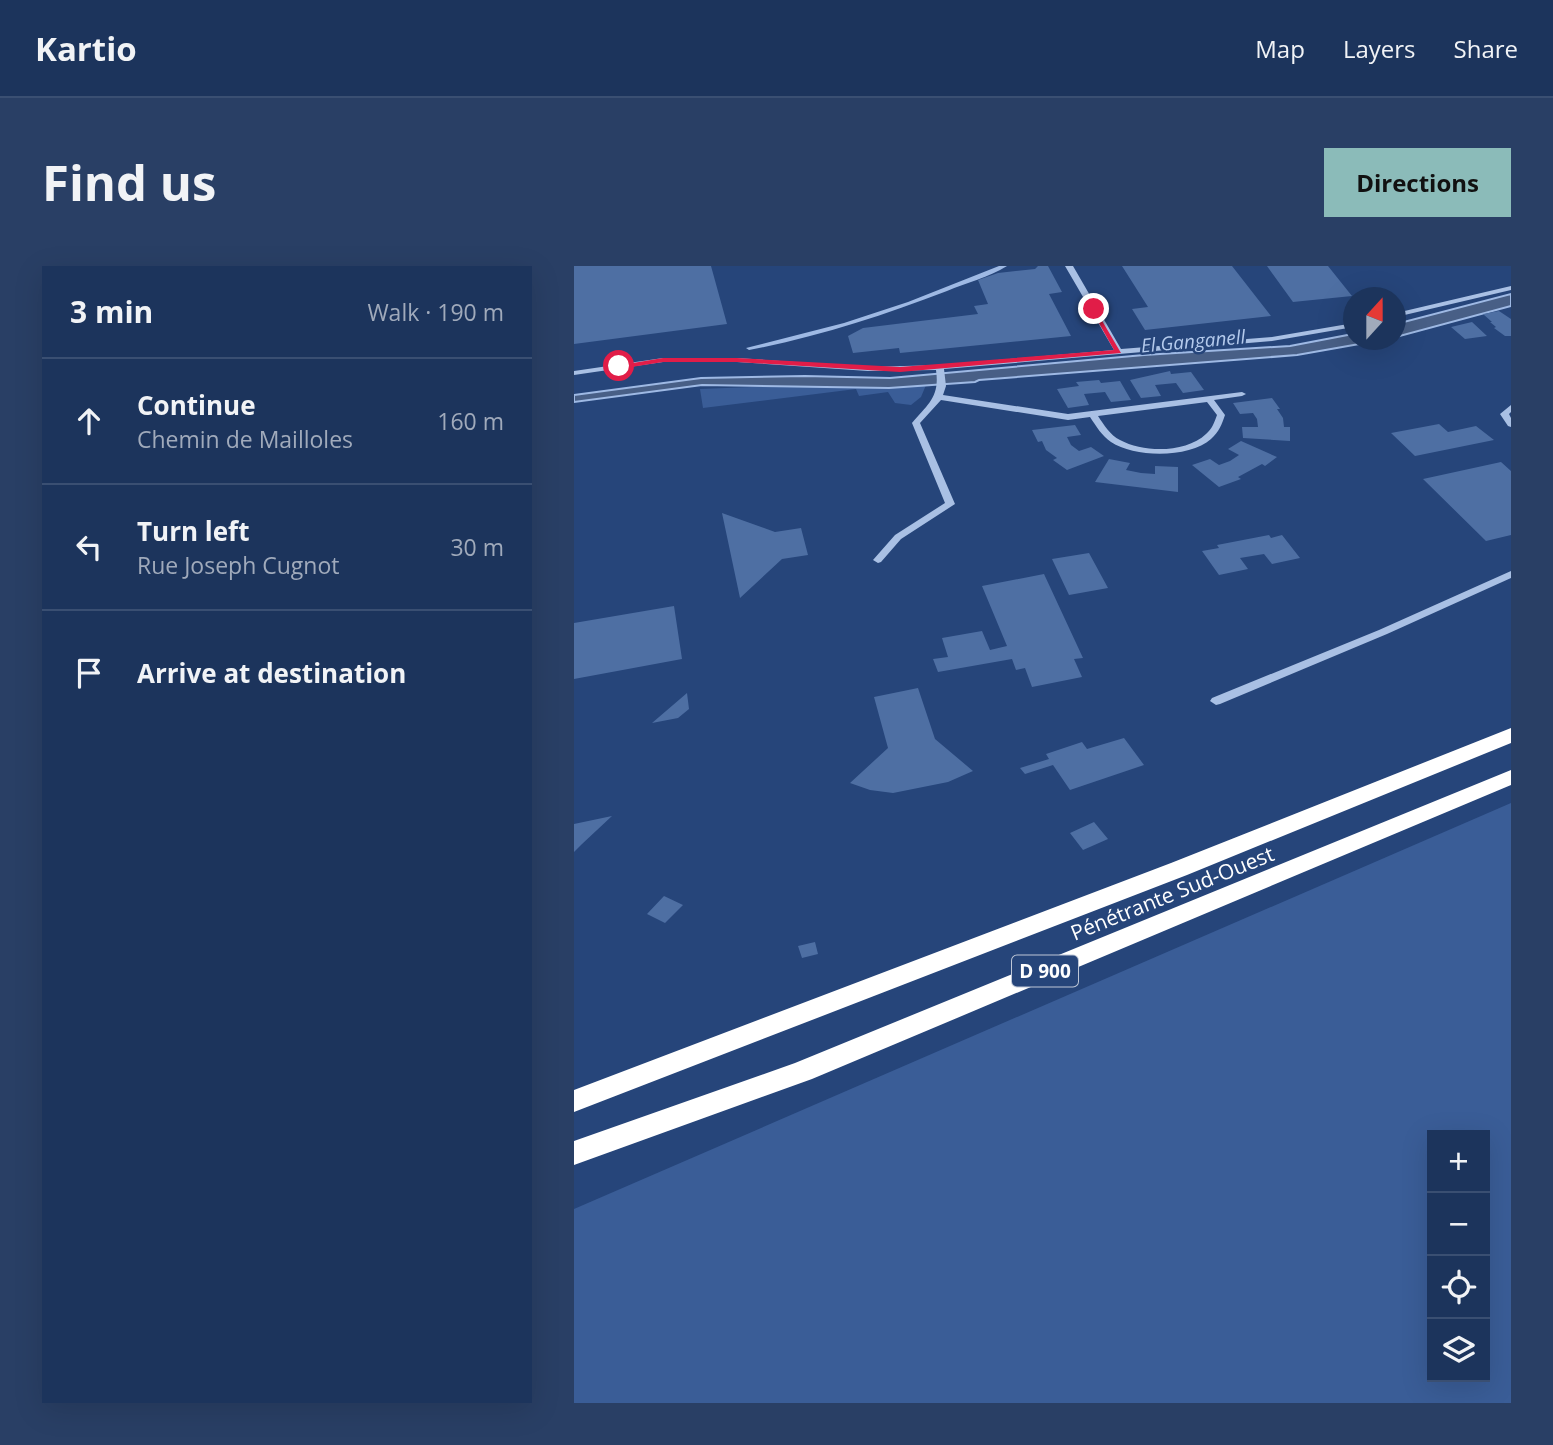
<!DOCTYPE html>
<meta charset="utf-8">
<style>
:root{--surface:#1c345c;--page:#293f65;--text:#f1f3f6;--muted:#a0aabb;--line:#3a4f72;--accent:#8bbbb9}
body{margin:0;font-family:"Open Sans",sans-serif;background:var(--page);color:var(--text)}
.controls{position:absolute;right:21px;bottom:21px;display:grid;overflow:hidden;border-radius:0px;box-shadow:0 7px 28px #0002}
.controls button{width:63px;height:63px;display:grid;place-items:center;padding:0;border:0;border-bottom:2px solid var(--line);background:var(--surface);color:var(--text);font:35px sans-serif}
.compass{position:absolute;left:769px;top:21px;width:63px;height:63px;border-radius:50%;background:var(--surface);box-shadow:0 7px 28px #0002;rotate:21deg}
.stop{position:absolute;width:21px;height:21px;margin:-16px;border:5px solid #e11d48;border-radius:50%;background:#fff}
.stop.end{background:#e11d48;border-color:#fff;box-shadow:0 2px 7px #0008}
.list{margin:0;padding:0;list-style:none}
h2{display:flex;justify-content:space-between;align-items:center;height:91px;margin:0;padding:0 28px;font-size:30px}
h2 small{font-size:23px;font-weight:400;color:var(--muted)}
.list li{display:grid;grid-template-columns:46px 1fr auto;gap:21px;align-items:center;box-sizing:border-box;height:126px;padding:0 28px;border-top:2px solid var(--line)}
.list b{display:block;font-size:26px;white-space:nowrap}
.list p{margin:0;font-size:23px;white-space:nowrap;color:var(--muted)}
.list em{font-size:23px;font-style:normal;color:var(--muted)}
.icon{flex:none;width:38px;height:38px;fill:none;stroke:currentColor;stroke-width:2;stroke-linecap:round;stroke-linejoin:round}
.map{position:relative;flex:none;width:937px;height:1137px;overflow:hidden;border-radius:0px}
header{display:flex;align-items:center;gap:42px;box-sizing:border-box;height:98px;padding:0 35px;background:var(--surface);border-bottom:2px solid var(--line)}
header strong{font-size:33px}
nav{display:flex;gap:38px;margin-inline-start:auto;font-size:24px}
.intro{display:flex;align-items:center;justify-content:space-between;box-sizing:border-box;height:168px;padding:0 42px}
h1{margin:0;font-size:49px}
.button{padding:18px 32px;border-radius:0px;background:var(--accent);color:#111;font-size:24px;font-weight:700}
main{display:flex;gap:42px;padding:0 42px}
aside{flex:1;background:var(--surface);border-radius:0px;box-shadow:0 7px 28px #0002}
.map>svg:first-child{display:block}
</style>
<header>
<strong>Kartio</strong>
<nav><a>Map</a><a>Layers</a><a>Share</a></nav>
</header>
<div class="intro"><h1>Find us</h1><a class="button">Directions</a></div>
<main>
<aside>
<h2>3 min<small>Walk · 190 m</small></h2>
<ul class="list">
<li><svg class="icon" aria-label="ahead" viewBox="0 0 24 24"><path d="M12 20V5M6 11l6-6 6 6"/></svg><div><b>Continue</b><p>Chemin de Mailloles</p></div><em>160 m</em></li>
<li><svg class="icon" aria-label="left" viewBox="0 0 24 24"><path d="M17 20v-9H6M10 6l-5 5 5 5"/></svg><div><b>Turn left</b><p>Rue Joseph Cugnot</p></div><em>30 m</em></li>
<li><svg class="icon" aria-label="arrive" viewBox="0 0 24 24"><path d="M6 21V4h12l-3 4 3 4H6"/></svg><div><b>Arrive at destination</b></div></li>
</ul>
</aside>
<div class="map">
<svg width="937" height="1137" viewBox="0 0 937 1137">
<rect width="100%" height="100%" fill="#26457a"/>
<path fill="#3a5d97" fill-rule="evenodd" d="M 229,119 L 315,122 L 352,119 L 347,131 L 337,139 L 321,137 L 314,126 L 285,130 L 282,123 L 129,142 L 126,123 Z
M 937,537 L 937,1137 L 0,1137 L 0,943 ZM 858,869 L 911,869 L 911,1111 L 858,1111 Z"/>
<path fill="#485f86" stroke="#9eb9e4" stroke-width="2" d="M 937,28 L 937,40 L 822,71 L 822,58 Z
M 779,68 L 780,74 L 808,74 L 723,89 L 405,114 L 401,116 L 315,122 L 128,119 L 0,136 L 0,129 L 127,112 L 231,110 L 316,112 L 570,89 L 716,80 Z"/>
<g fill="none" stroke-linecap="round" stroke-linejoin="round">
<path fill="#9eb9e4" fill-rule="evenodd" d="M 425,0 L 433,0 C 415,11 392,17 373,25 C 308,50 243,71 175,84 L 172,82 L 270,57 L 334,36 Z"/>
</g>
<path fill="#4e6fa3" d="M 0,0 L 137,0 L 153,58 L 0,78 Z
M 464,0 L 474,0 L 488,26 L 475,28 L 497,70 L 326,87 L 325,82 L 279,87 L 274,70 L 289,62 L 404,48 L 400,40 L 414,38 L 404,14 L 424,7 L 461,3 Z
M 548,0 L 658,0 L 697,50 L 571,64 L 558,43 L 574,41 Z
M 693,0 L 754,0 L 778,30 L 719,36 Z
M 925,45 L 937,53 L 937,70 L 931,70 L 920,62 L 922,61 L 916,56 L 918,56 L 909,48 Z
M 898,56 L 913,70 L 891,73 L 877,61 Z
M 596,105 L 597,108 L 617,106 L 630,124 L 609,127 L 602,117 L 581,119 L 587,130 L 567,132 L 556,114 Z
M 525,114 L 527,117 L 546,115 L 557,134 L 537,136 L 531,126 L 510,128 L 515,139 L 494,142 L 483,123 L 505,120 L 502,116 Z
M 698,132 L 706,143 L 703,143 L 709,152 L 710,161 L 716,161 L 716,175 L 669,172 L 668,161 L 684,161 L 683,153 L 679,147 L 666,148 L 659,137 Z
M 865,158 L 874,166 L 902,160 L 920,174 L 841,190 L 817,167 Z
M 501,159 L 507,169 L 493,171 L 497,179 L 505,185 L 517,181 L 530,190 L 493,204 L 479,194 L 483,192 L 472,184 L 468,175 L 464,176 L 458,164 Z
M 667,175 L 703,191 L 691,200 L 688,198 L 664,211 L 667,213 L 645,221 L 618,199 L 636,193 L 645,199 L 656,195 L 665,189 L 654,183 Z
M 535,193 L 556,197 L 552,204 L 567,207 L 581,208 L 581,200 L 604,201 L 604,226 L 521,216 Z
M 927,196 L 937,205 L 937,269 L 912,275 L 849,213 Z
M 148,247 L 201,266 L 227,262 L 234,289 L 208,293 L 166,332 Z
M 695,269 L 697,272 L 708,269 L 726,292 L 698,298 L 690,288 L 666,292 L 674,303 L 645,309 L 628,285 L 645,282 L 643,279 Z
M 515,287 L 534,322 L 495,329 L 478,293 Z
M 470,308 L 509,392 L 500,393 L 508,411 L 458,421 L 451,402 L 442,404 L 438,393 L 364,406 L 359,393 L 374,391 L 368,372 L 408,365 L 416,384 L 433,380 L 408,320 Z
M 100,340 L 108,393 L 0,413 L 0,357 Z
M 344,422 L 361,473 L 399,505 L 374,516 L 319,527 L 296,524 L 276,517 L 314,482 L 300,431 Z
M 113,427 L 115,443 L 104,452 L 78,457 Z
M 550,472 L 570,499 L 496,524 L 479,499 L 451,508 L 446,502 L 475,493 L 472,488 L 508,476 L 513,483 Z
M 38,550 L 8,578 L 0,586 L 0,558 Z
M 520,556 L 534,573 L 509,584 L 496,567 Z
M 90,630 L 109,639 L 91,657 L 73,648 Z
M 241,676 L 244,688 L 228,692 L 224,680 Z"/>
<g fill="none" stroke-linecap="round" stroke-linejoin="round">
<path fill="#a9c0e4" fill-rule="evenodd" d="M 491,0 L 499,0 L 547,83 L 698,71 L 780,57 L 780,61 L 698,75 L 370,103 L 372,120 L 369,129 L 494,148 L 668,126 L 672,128 L 668,130 L 640,134 L 651,149 C 648,158 645,166 637,173 C 616,192 561,192 537,176 C 528,170 522,160 516,151 L 494,154 L 367,134 L 346,157 L 381,238 L 327,273 L 307,296 L 304,297 L 299,294 L 321,269 L 371,237 L 338,157 C 354,138 366,131 362,104 L 294,105 L 163,96 L 89,96 L 0,109 L 0,105 L 89,92 L 163,92 L 294,101 L 366,99 L 540,84 ZM 633,136 L 643,149 C 640,157 638,163 632,168 C 612,187 570,187 546,174 C 536,169 530,159 524,150 Z
M 937,20 L 937,24 L 822,51 L 822,47 Z
M 937,139 L 937,146 L 935,148 L 937,152 L 937,161 L 934,160 L 926,148 Z
M 937,305 L 937,312 L 813,368 L 646,438 L 642,439 L 636,435 L 638,432 L 805,364 Z"/>
<path fill="#fff" fill-rule="evenodd" d="M 937,462 L 937,477 L 613,609 L 0,846 L 0,824 L 597,597 Z
M 937,504 L 937,519 L 238,813 L 0,899 L 0,875 L 221,797 Z"/>
</g>
<path fill="#e11d48" d="M 520,41 L 547,87 L 326,106 L 163,96 L 89,96 L 45,103 L 41,100 L 89,92 L 163,92 L 326,101 L 540,84 L 517,43 Z"/>
<g text-anchor="middle" dominant-baseline="central" stroke-width="5" stroke-linejoin="round" paint-order="stroke">
<g font-size="19" font-style="italic" fill="#b4caec" stroke="#26457a">
<text transform="translate(619 75) rotate(-5)">El Ganganell</text>
</g>
<rect fill="#26457a" stroke="#bec7d7" stroke-width="2" x="438" y="689.5" width="66" height="31" rx="5"/>
<g font-size="19" font-weight="bold" fill="#fff">
<text x="471" y="705">D 900</text>
</g>
<g font-size="21" fill="#fff" stroke="#26457a">
<text transform="translate(598 627) rotate(-22)">Pénétrante Sud-Ouest</text>
</g>
</g>
</svg>
<div class="controls">
<button>+</button>
<button>−</button>
<button><svg class="icon" aria-label="locate" viewBox="0 0 24 24"><circle cx="12" cy="12" r="6"/><path d="M12 2v4M12 18v4M2 12h4M18 12h4"/></svg></button>
<button><svg class="icon" aria-label="layers" viewBox="0 0 24 24"><path d="M12 4l9 5-9 5-9-5zM3 14l9 5 9-5"/></svg></button>
</div>
<svg class="compass" viewBox="-18 -18 36 36"><path d="M0-13l5 13h-10z" fill="#e53935"/><path d="M0 13l5-13h-10z" fill="#a0aabb"/></svg>
<div class="stop" style="left:45px;top:100px"></div>
<div class="stop end" style="left:520px;top:43px"></div>
</div>
</main>
